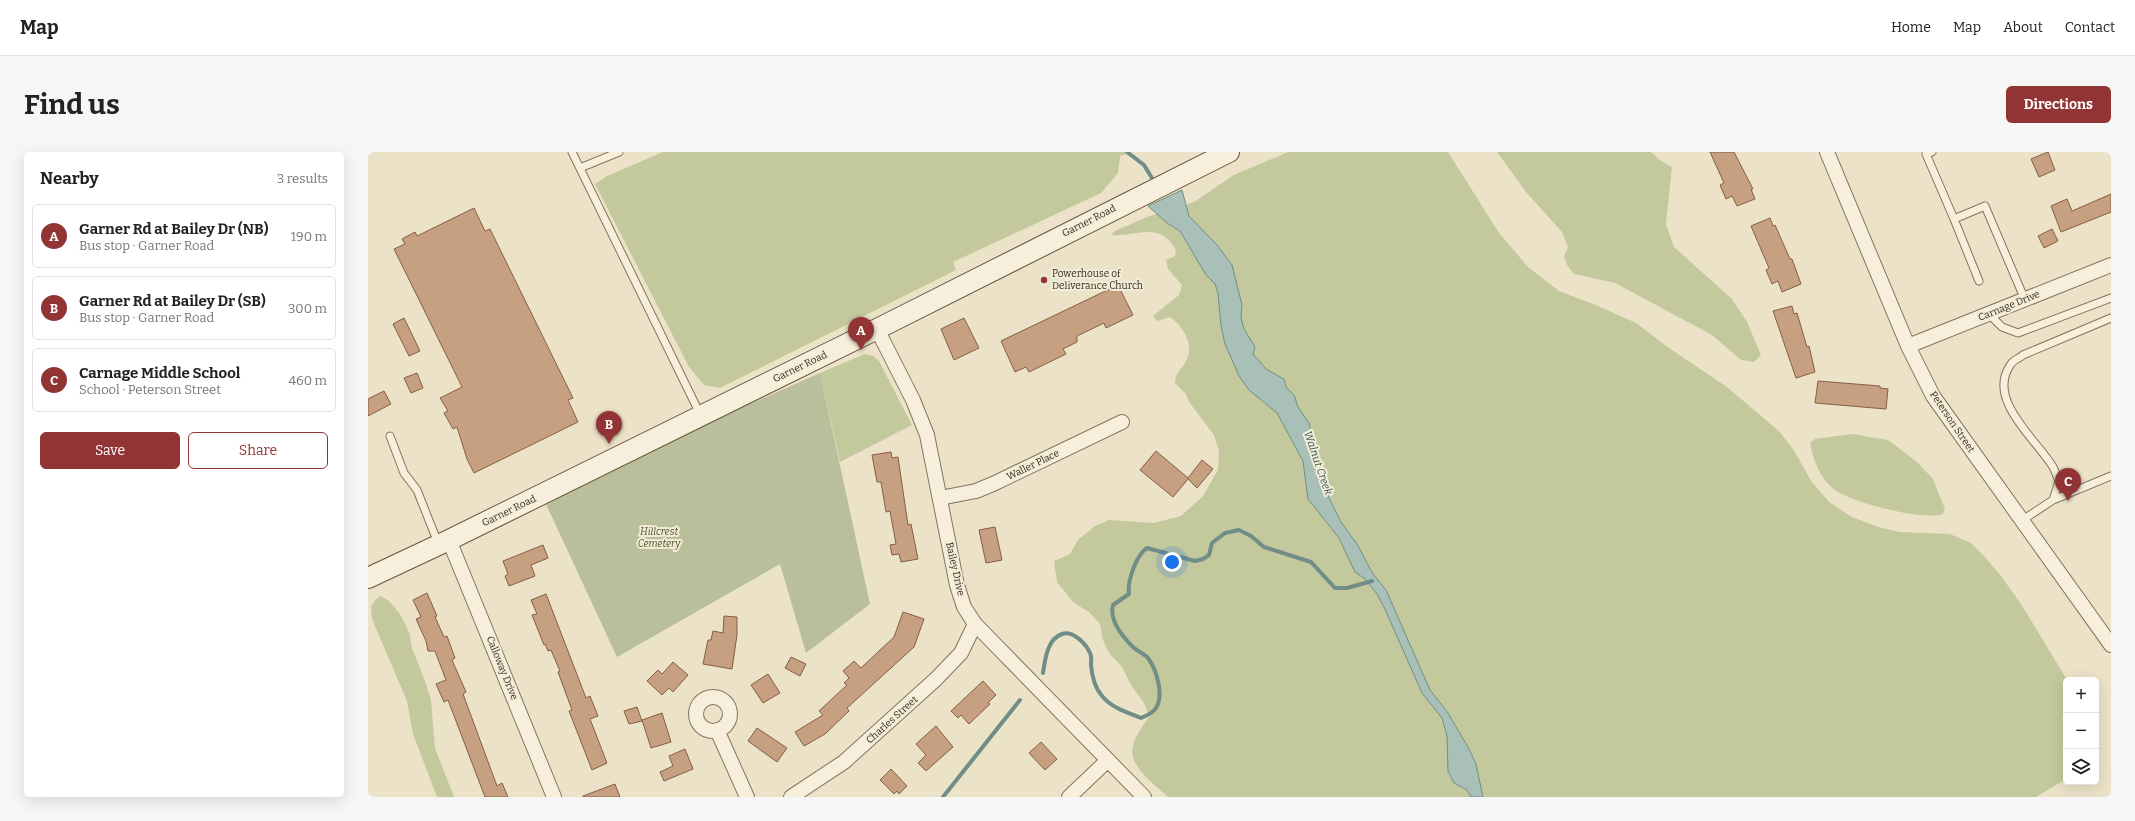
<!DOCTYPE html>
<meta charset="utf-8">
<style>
:root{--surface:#fff;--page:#f6f6f6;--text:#222;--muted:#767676;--line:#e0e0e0;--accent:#913433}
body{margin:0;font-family:Bitter,serif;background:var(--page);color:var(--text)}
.controls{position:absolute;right:12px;bottom:12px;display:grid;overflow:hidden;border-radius:6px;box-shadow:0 4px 16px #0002}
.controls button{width:36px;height:36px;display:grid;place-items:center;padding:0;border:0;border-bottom:1px solid var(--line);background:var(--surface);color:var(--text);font:20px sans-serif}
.you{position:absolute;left:804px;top:410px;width:14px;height:14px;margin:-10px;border:3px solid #fff;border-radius:50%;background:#1a73e8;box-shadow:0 0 0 6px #1a73e833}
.badge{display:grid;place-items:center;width:26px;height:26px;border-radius:50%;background:var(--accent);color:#fff;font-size:13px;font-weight:700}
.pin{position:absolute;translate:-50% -33px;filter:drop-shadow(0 1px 2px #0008)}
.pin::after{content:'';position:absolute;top:21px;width:14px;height:12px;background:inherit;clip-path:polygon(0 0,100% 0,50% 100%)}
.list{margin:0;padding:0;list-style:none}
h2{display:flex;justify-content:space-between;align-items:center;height:52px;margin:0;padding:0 16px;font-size:17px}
h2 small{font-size:13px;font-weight:400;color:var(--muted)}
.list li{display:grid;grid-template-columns:26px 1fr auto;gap:12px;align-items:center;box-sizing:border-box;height:64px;margin:0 8px 8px;padding:0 8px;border:1px solid var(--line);border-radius:6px}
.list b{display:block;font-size:15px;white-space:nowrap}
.list p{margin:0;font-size:13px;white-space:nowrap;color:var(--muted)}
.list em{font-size:13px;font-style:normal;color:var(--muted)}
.actions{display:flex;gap:8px;padding:12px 16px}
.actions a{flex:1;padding:9px 0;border:1px solid var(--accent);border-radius:6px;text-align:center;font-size:14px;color:var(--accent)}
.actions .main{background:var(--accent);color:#fff}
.icon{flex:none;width:22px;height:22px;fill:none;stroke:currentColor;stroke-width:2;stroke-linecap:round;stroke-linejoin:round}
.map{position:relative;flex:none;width:1743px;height:645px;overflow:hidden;border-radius:6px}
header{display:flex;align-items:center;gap:24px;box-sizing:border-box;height:56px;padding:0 20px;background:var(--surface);border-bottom:1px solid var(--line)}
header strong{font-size:19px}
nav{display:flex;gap:22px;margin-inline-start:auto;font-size:14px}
.intro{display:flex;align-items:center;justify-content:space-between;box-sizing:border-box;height:96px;padding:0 24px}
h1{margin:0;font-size:28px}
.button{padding:10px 18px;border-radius:6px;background:var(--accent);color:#fff;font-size:14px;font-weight:700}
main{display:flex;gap:24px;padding:0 24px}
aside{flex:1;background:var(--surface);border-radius:6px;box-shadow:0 4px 16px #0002}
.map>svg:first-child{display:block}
</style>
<header>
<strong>Map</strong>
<nav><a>Home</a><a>Map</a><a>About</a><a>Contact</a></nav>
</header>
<div class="intro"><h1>Find us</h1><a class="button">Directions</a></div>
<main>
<aside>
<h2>Nearby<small>3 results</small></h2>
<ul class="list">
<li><span class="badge">A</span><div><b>Garner Rd at Bailey Dr (NB)</b><p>Bus stop · Garner Road</p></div><em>190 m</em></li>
<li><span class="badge">B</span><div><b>Garner Rd at Bailey Dr (SB)</b><p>Bus stop · Garner Road</p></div><em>300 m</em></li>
<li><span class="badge">C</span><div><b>Carnage Middle School</b><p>School · Peterson Street</p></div><em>460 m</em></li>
</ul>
<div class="actions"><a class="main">Save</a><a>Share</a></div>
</aside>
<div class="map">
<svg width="1743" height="645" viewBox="0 0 1743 645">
<rect width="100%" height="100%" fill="#ebe2c8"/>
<path fill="#c3c99d" d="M 295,0 L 763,0 L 752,4 L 750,21 L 733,41 L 585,110 L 588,118 L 352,236 L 336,233 L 321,215 L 227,32 L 239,24 Z
M 920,0 L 1080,0 L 1131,81 L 1160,115 L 1191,139 L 1230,154 L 1268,171 L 1301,196 L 1359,235 L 1412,280 L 1427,300 L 1443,329 L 1461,350 L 1484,365 L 1510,375 L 1532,380 L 1582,382 L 1603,391 L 1616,404 L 1633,424 L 1655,455 L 1699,528 L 1698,627 L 1668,645 L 800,645 C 788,633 759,614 765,594 C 767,584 776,573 781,564 L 776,551 L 763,533 L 754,515 L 741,501 L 735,488 L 732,472 L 721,460 L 706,451 L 689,430 L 686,409 L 702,402 L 710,388 L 727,374 L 741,368 L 786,371 L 813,364 L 835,344 L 850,318 L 851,299 L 846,283 L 821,250 L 818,242 L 807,231 C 808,217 813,220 818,209 C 827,193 815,174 802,165 L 789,169 L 785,164 L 811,143 L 814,133 L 800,117 L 798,108 L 807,104 L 808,98 C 791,68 769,85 743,83 L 747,79 L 779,65 L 826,50 L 866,23 Z
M 1129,0 L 1283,0 L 1293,9 L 1304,15 L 1298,72 L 1306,95 L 1364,147 L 1379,170 L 1393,203 L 1386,210 L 1373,208 L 1344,183 L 1247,131 L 1206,122 L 1199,113 L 1196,104 L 1200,95 L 1194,80 L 1158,40 Z
M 497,202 L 505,204 L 511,209 L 544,273 L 472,310 L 452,221 Z
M 1484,282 L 1520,288 L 1549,310 L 1565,327 L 1577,357 L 1575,362 C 1554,369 1487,351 1468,339 C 1453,328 1445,309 1442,291 L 1447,287 Z
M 13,444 L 21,449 L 32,462 L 41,480 L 44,496 L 57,529 L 63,548 L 67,596 L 86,645 L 69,645 L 45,582 L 39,549 L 4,467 L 3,454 L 8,447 Z"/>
<path fill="#babf9b" d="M 452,221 L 502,452 L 438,501 L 412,412 L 249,505 L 177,350 L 312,283 Z"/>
<path fill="#a9c0b9" stroke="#708e87" d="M 814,38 L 821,64 L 849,93 L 864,113 L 874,153 L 873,166 L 876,177 L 887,195 L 885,202 L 898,217 L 916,227 L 918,235 L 926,243 L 930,255 L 941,271 L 944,283 L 950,321 L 957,338 L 973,370 L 989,392 L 1005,422 L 1018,438 L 1062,538 L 1080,561 L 1100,595 L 1108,612 L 1115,645 L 1103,645 L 1099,638 L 1086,631 L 1080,619 L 1079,584 L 1074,566 L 1054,541 L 1016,455 L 1009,442 L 997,427 L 987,420 L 971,386 L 940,347 L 935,309 L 909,261 L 881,238 L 871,224 L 857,192 L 853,174 L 850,141 L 847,132 L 838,123 L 812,79 L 799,71 L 780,54 Z"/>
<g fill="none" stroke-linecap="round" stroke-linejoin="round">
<path stroke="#708e87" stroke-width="4" d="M 759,0 L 776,13 L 787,31
M 675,521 C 677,508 679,487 694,482 C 705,478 718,492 722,501 C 724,504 723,509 723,513 C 724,524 726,535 734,544 C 744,556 758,560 773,566 C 779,563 784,562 788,556 C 796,544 789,518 780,506 C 777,502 770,500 765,495 C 755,485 741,468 745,453 L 761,442 C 759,430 768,403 779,396 L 827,409 L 835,407 L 841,403 L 844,391 L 857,381 L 871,378 L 883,384 L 896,395 L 943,410 L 967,436 L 979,436 L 1004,429
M 575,645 L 652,548"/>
</g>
<path fill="#c79f81" stroke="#845f46" d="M 1342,0 L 1366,0 L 1385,37 L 1383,37 L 1387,47 L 1369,54 L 1364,44 L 1358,47 L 1352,33 L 1356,31 Z
M 1680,0 L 1687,18 L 1671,25 L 1663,7 Z
M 1743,42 L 1743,60 L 1693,80 L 1683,54 L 1699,47 L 1704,59 Z
M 106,56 L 117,79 L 122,77 L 205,246 L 200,248 L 210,270 L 106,321 L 99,307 L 89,275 L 85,277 L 76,261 L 80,259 L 72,246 L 94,235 L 26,97 L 37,92 L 34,87 L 47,80 L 49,84 Z
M 1402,66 L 1405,74 L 1407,73 L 1422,107 L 1424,107 L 1433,132 L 1414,140 L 1410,129 L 1404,132 L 1398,118 L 1401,116 L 1383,74 Z
M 1684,77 L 1690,89 L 1676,96 L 1670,84 Z
M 750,133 L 765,163 L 738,176 L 736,171 L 709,184 L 709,190 L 695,197 L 698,202 L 661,220 L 658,215 L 647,220 L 633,189 Z
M 1424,154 L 1426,162 L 1429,161 L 1439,195 L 1441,194 L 1447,220 L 1428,226 L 1405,159 Z
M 36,166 L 52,199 L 41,204 L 25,172 Z
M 596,166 L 611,196 L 586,208 L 573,177 Z
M 49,221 L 55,236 L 43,241 L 36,226 Z
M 1450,229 L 1512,234 L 1512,236 L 1520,237 L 1518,257 L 1447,251 Z
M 16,239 L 23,252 L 0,264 L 0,247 Z
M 788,299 L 820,326 L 834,308 L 845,317 L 829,336 L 820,327 L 805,345 L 772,318 Z
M 523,300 L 524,306 L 530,305 L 540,373 L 543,372 L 550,407 L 533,410 L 531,402 L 524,403 L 522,393 L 528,392 L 522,359 L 518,360 L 513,330 L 509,330 L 504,303 Z
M 627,375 L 634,408 L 618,411 L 611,378 Z
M 175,393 L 180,406 L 163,413 L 167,424 L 141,434 L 137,424 L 140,422 L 135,409 Z
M 59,441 L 69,464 L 67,465 L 76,485 L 79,484 L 87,506 L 84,508 L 98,540 L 95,542 L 129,634 L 134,631 L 140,645 L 117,645 L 80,548 L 76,550 L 68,532 L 78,528 L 67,499 L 60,499 L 58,489 L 48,467 L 53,465 L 45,448 Z
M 178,442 L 218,546 L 222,544 L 230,564 L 222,567 L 239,611 L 224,618 L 201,559 L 204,558 L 190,520 L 192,519 L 183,498 L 180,499 L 177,492 L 176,493 L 164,463 L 169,462 L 163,448 Z
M 535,460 L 556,467 L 546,495 L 479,556 L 481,559 L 457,582 L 436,594 L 427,580 L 455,563 L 451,559 L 479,533 L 476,531 L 481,526 L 475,519 L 486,509 L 493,516 L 526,485 Z
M 356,464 L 369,465 L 369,483 L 364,517 L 335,512 L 340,488 L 343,488 L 345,479 L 355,481 Z
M 423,505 L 438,512 L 432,524 L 417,516 Z
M 305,510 L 320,523 L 305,540 L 301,536 L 294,543 L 279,529 L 290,518 L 294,522 Z
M 400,522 L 412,541 L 395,551 L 383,533 Z
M 615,529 L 628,543 L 620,551 L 622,552 L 601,572 L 593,563 L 590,566 L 583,559 Z
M 269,555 L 274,569 L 261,572 L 256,559 Z
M 294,561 L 303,590 L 283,596 L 274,568 Z
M 568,574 L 585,595 L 558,619 L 550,611 L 558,603 L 548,592 Z
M 389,576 L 419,596 L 409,610 L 380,589 Z
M 673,590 L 689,607 L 677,618 L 661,601 Z
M 317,597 L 325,617 L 296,629 L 292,620 L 305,614 L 301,604 Z
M 523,617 L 539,634 L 531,642 L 529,639 L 526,642 L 512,628 Z
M 247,632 L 252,645 L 215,645 L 215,644 Z"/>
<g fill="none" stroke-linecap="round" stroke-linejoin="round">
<defs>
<path id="service" d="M 204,0 L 332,262
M 1564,0 L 1558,2 L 1586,67 L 1617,54 L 1657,148
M 212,16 L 251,0
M 1586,67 L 1611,129
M 1621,162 L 1634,175 L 1650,181 L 1743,146
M 22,284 L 36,321 L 49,338 L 70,391
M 1685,348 L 1691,329 C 1689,324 1687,319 1685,315 C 1669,288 1617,247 1643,212 C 1645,208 1652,206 1655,203 L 1743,166
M 1653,369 L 1685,348 L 1743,324"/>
<path id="minor" d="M 1459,0 L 1540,194 L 1565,244 L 1743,493
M 509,177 L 545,248 L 559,283 L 589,433 L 596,455 L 607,472 L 776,645
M 1540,194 L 1743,113
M 572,346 L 608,339 L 625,332 L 754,270
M 81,388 L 186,645
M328 562a17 17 0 1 1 34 0a17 17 0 1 1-34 0Z
M 349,578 L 379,645
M 423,645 L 476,610 L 568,527 L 593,501 L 607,472
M 701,645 L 740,608"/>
<path id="secondary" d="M 0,426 L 81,388 L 509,177 L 861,0"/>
</defs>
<use href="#service" stroke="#86745f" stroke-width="9"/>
<use href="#minor" stroke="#86745f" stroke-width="16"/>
<use href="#secondary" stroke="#685642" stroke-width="22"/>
<use href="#service" stroke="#f7efdb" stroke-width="7"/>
<use href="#minor" stroke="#f7efdb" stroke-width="14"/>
<use href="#secondary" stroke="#f7efdb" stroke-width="20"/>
</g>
<circle fill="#913433" stroke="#f3ecd7" stroke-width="1.5" cx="676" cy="128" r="4"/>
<g text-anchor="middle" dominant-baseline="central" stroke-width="4" stroke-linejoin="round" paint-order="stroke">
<g font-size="10" fill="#382c21" stroke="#f3ecd7">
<text transform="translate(721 69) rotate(-27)">Garner Road</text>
<text transform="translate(1641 154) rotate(-22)">Carnage Drive</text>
<text transform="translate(432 215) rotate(-26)">Garner Road</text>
<text transform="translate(1584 270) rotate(56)">Peterson Street</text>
<text transform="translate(665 313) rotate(-26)">Waller Place</text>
<text transform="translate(141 359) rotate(-26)">Garner Road</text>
<text transform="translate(587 417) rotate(77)">Bailey Drive</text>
<text transform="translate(134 516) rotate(68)">Calloway Drive</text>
<text transform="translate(524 568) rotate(-42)">Charles Street</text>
</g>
<g font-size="10" fill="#382c21" stroke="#f3ecd7" text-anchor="start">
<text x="684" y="122">Powerhouse of<tspan x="684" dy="12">Deliverance Church</tspan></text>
</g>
<g font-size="10" font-style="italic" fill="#485329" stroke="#f3ecd7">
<text x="291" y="380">Hillcrest<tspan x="291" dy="12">Cemetery</tspan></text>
</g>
<g font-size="11" font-style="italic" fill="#315655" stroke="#f3ecd7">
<text transform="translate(950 311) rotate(71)">Walnut Creek</text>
</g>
</g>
</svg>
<div class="controls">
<button>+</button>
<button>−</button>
<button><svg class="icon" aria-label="layers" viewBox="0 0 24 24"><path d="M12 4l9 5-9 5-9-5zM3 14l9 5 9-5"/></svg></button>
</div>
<div class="you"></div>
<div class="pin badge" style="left:493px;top:198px">A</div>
<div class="pin badge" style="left:241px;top:292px">B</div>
<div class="pin badge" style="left:1700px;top:349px">C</div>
</div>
</main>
